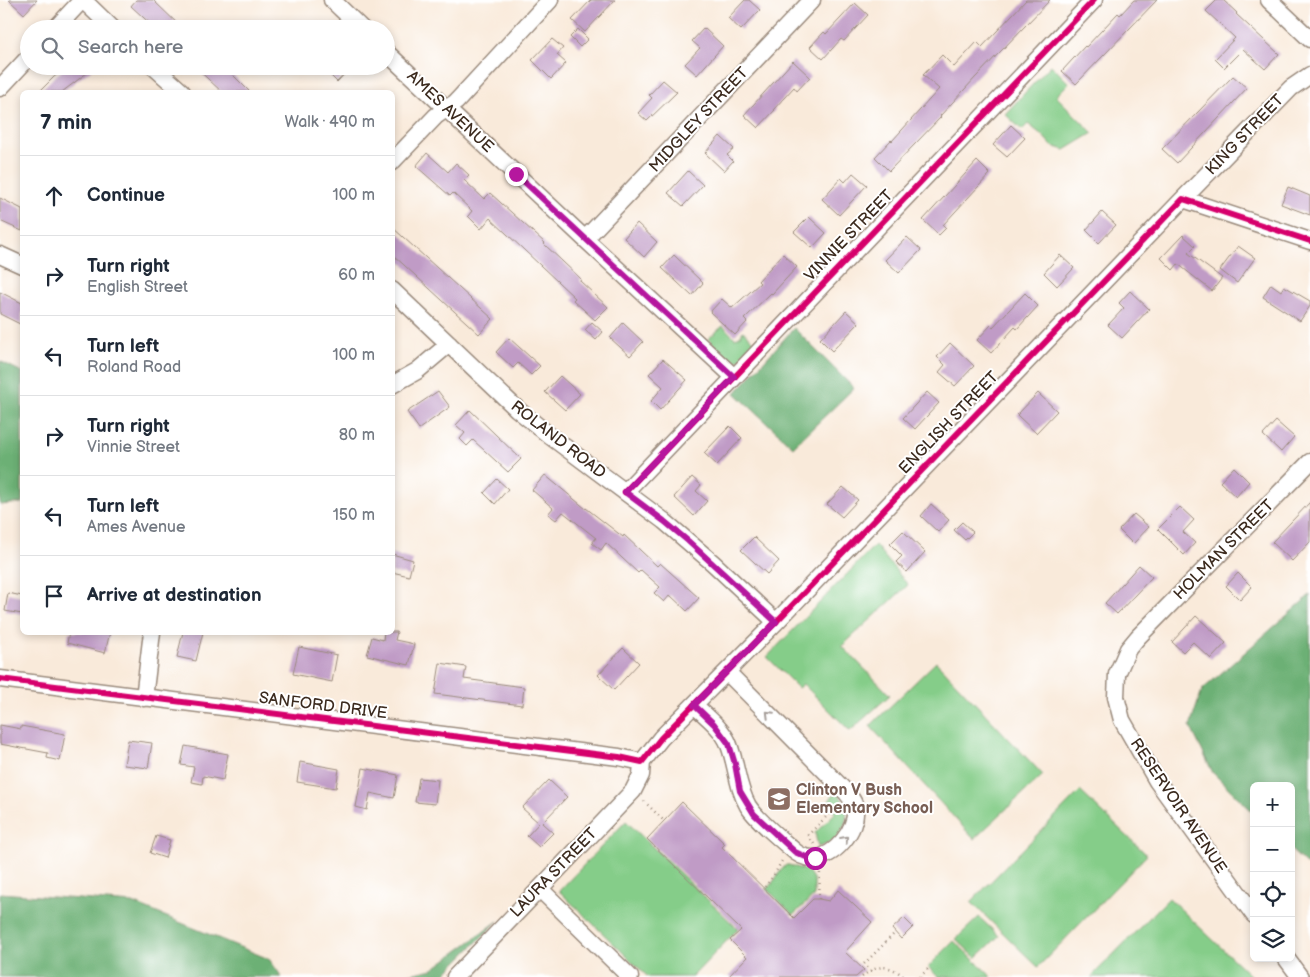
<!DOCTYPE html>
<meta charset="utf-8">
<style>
:root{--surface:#fff;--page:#f6f6f7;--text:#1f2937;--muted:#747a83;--line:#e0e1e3}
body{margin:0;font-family:"Balsamiq Sans",sans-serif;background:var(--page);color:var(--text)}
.controls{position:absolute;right:15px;bottom:15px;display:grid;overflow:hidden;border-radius:8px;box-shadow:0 2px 8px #0003}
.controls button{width:45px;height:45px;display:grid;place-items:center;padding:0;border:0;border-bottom:1px solid var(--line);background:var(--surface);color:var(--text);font:25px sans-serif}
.stop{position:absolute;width:15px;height:15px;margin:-11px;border:4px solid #b5179e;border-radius:50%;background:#fff}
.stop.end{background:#b5179e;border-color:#fff;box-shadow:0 1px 5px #0008}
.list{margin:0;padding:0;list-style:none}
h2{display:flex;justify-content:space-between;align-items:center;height:65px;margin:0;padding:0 20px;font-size:21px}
h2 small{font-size:16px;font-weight:400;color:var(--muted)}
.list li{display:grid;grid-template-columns:32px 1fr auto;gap:15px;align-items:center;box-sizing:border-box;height:80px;padding:0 20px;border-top:1px solid var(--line)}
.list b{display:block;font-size:19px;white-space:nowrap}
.list p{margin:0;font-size:16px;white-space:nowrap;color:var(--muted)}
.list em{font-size:16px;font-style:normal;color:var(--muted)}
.icon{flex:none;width:28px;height:28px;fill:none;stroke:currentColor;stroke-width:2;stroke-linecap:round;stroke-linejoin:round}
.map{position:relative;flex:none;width:1310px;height:977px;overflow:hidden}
.search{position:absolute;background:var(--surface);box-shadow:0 2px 8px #0003;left:20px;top:20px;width:375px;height:55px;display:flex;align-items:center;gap:12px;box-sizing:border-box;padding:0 18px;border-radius:28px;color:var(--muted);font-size:19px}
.panel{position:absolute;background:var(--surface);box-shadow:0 2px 8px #0003;left:20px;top:90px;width:375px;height:545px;border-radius:8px}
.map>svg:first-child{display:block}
</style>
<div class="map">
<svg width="1310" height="977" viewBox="0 0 1310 977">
<rect width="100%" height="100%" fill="#fff"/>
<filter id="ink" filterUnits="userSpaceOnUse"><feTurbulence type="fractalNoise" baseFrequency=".02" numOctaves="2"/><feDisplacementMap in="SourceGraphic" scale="10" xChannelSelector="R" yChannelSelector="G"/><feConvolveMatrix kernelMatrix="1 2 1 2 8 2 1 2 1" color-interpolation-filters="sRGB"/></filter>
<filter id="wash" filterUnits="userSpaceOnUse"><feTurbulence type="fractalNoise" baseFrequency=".0096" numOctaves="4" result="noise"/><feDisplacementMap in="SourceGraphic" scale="20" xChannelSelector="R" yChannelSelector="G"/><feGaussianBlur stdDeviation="1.12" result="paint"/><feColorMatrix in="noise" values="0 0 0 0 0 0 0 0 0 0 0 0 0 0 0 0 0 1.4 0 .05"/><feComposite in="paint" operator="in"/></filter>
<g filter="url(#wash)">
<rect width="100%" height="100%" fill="#f9eada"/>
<path fill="#85cd89" stroke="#607c54" d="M 1051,65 L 1069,83 L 1056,96 L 1093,133 L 1065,150 L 1052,146 L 1042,135 L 1028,124 L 1022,130 L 1005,114 Z
M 723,326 L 735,338 L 740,336 L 743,331 L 756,343 L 741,359 L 735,362 L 727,359 L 708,339 Z
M 875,545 L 908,585 L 842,646 L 890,695 L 850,731 L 803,684 L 798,688 L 767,657 Z
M 936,662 L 1043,775 L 974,839 L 870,726 Z
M 1080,791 L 1147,855 L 1038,967 L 971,902 Z
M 837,793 L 839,794 C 841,798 845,803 846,808 C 850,826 835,844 818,847 L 815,833 L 835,813 L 829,801 L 833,795 Z
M 626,821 L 738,929 L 692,977 L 648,977 L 559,891 Z
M 786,865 L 789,865 L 808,871 L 814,880 L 814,896 L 793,915 L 767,889 C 775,882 778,872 786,865 Z
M 1169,898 L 1252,977 L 1091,977 Z
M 979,917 L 999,936 L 976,958 L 956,939 Z
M 954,941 L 992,977 L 938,977 L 928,967 Z"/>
<path fill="#6cb075" stroke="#546d4a" d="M 794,328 L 854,388 L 793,447 L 735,393 Z
M 0,361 L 22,372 L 22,503 L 0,505 Z
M 1310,595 L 1310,868 L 1291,850 L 1291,786 L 1254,786 L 1254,813 L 1213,773 L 1190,726 L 1202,690 Z
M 0,893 L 133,903 L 269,959 L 282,977 L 0,977 Z
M 498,921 L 442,977 L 396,977 L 433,969 Z"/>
<g id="blocks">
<path fill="#c09bc6" d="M 9,0 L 37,0 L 24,14 Z
M 136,0 L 153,0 L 183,29 L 156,29 L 131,6 Z
M 591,0 L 615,0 L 585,32 L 572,20 Z
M 745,0 L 749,0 L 760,10 L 741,30 L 728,18 Z
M 1026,0 L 1050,0 L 976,77 L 940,116 L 941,117 L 889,171 L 875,157 L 891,140 L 892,141 L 939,89 L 923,75 L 942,55 L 954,67 L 977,42 L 982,47 Z
M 1134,0 L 1157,0 L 1076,84 L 1062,71 L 1085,46 L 1086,47 L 1118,13 L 1120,15 Z
M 1217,0 L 1223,0 L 1237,13 L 1236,14 L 1279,54 L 1265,69 L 1243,49 L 1224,68 L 1215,59 L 1235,38 L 1206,11 Z
M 855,3 L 868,15 L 844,41 L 841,39 L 823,59 L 810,47 L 824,32 L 826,34 Z
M 704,28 L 723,46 L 697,75 L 685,64 L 700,48 L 692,41 Z
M 578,29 L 588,39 L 580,47 L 570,37 Z
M 552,39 L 563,48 L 557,55 L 566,63 L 551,79 L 532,60 Z
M 793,61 L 810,77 L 797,91 L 794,87 L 774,109 L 775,110 L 758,128 L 744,115 Z
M 68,66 L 96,66 L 62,92 L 39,92 L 54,77 Z
M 194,66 L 224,66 L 250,92 L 222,92 Z
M 321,66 L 352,66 L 337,82 Z
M 1233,76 L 1247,88 L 1177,163 L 1162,149 Z
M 663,80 L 677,92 L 647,121 L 638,113 L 652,98 L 649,95 Z
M 1011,125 L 1025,138 L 1007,157 L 993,145 Z
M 720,136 L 734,149 L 727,155 L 733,161 L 724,171 L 705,153 Z
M 427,153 L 448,172 L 456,163 L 469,175 L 464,180 L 484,199 L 490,193 L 545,243 L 544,244 L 581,279 L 580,281 L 608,307 L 595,320 L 573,300 L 575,298 L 490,218 L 481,229 L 468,216 L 472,211 L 453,193 L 450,196 L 416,166 Z
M 977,161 L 990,174 L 943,225 L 946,228 L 939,235 L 923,220 Z
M 688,171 L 703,185 L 683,206 L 668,193 Z
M 853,173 L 867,185 L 839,215 L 822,199 L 841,178 L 845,182 Z
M 1288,187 L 1310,196 L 1310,215 L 1281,204 Z
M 0,198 L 22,209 L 22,231 L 0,221 Z
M 1102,212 L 1116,225 L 1099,243 L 1086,230 Z
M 809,217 L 826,233 L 812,248 L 794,232 Z
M 637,223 L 657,242 L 644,257 L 624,238 Z
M 392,227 L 493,319 L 479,334 L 392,254 Z
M 1183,235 L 1195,246 L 1188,253 L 1222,278 L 1212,291 L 1178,264 L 1173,270 L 1161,258 Z
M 907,237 L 921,250 L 899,273 L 885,260 Z
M 1238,246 L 1255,258 L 1237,283 L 1220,270 Z
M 783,254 L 797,267 L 772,294 L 771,293 L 744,319 L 747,322 L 735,335 L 710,312 L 722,299 L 732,308 L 760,283 L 758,281 Z
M 674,255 L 703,283 L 692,296 L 662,268 Z
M 1060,255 L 1074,268 L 1057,286 L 1044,273 Z
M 1271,284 L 1281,291 L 1284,286 L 1310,301 L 1310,306 L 1300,321 L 1263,297 Z
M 1130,291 L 1149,309 L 1122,338 L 1108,325 L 1124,308 L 1119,303 Z
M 0,292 L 22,303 L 22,325 L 0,314 Z
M 1025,293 L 1038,306 L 1017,329 L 1015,327 L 991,353 L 977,340 L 991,325 L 993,327 Z
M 846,311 L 859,323 L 832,351 L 820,339 Z
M 592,322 L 603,332 L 596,340 L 585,330 Z
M 623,323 L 643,342 L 630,356 L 610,338 Z
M 509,338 L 540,366 L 531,375 L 518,363 L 513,368 L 496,352 Z
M 950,343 L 974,366 L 955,386 L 939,372 L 945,365 L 937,357 Z
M 663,359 L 687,380 L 660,410 L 651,401 L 663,387 L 649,374 Z
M 560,376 L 580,394 L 565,410 L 545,392 Z
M 438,391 L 450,407 L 419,429 L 407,412 Z
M 927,392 L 939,403 L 915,429 L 903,418 Z
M 1038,393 L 1057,411 L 1036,433 L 1017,415 Z
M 470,410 L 521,459 L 508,472 L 473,440 L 467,446 L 460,439 L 465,433 L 456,425 Z
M 1276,421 L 1294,437 L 1281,452 L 1263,435 Z
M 730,426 L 742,438 L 717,465 L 704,453 Z
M 1234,467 L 1249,482 L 1236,497 L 1220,482 Z
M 545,475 L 586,509 L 586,508 L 623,537 L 624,535 L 657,566 L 660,563 L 699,598 L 687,611 L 670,595 L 664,602 L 654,593 L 660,587 L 641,570 L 638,573 L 606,543 L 601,550 L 592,543 L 596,538 L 563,512 L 556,520 L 548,514 L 553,508 L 532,490 Z
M 692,477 L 701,485 L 696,491 L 707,501 L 694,516 L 674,497 Z
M 497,479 L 508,489 L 495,504 L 484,493 Z
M 843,487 L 858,500 L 842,517 L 827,504 Z
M 1310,502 L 1310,542 L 1292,561 L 1272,542 Z
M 931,504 L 949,520 L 938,532 L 921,516 Z
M 1180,507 L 1194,520 L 1183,532 L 1195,543 L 1184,555 L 1158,529 Z
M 1134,514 L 1149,527 L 1133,544 L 1119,530 Z
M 962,522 L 973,532 L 965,540 L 954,530 Z
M 903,531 L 925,552 L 907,572 L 896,562 L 902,556 L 890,544 Z
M 754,537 L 779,561 L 767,574 L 741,550 Z
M 392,554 L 413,560 L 409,576 L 392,572 Z
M 1139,565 L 1152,577 L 1117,614 L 1105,603 Z
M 1238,573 L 1252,587 L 1240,600 L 1226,586 Z
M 8,593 L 22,596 L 22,614 L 5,611 Z
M 1196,616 L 1226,643 L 1211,659 L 1193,642 L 1183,652 L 1172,642 Z
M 69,632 L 110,632 L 105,653 L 67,643 Z
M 183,632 L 203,632 L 196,661 L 177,657 Z
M 384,632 L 397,632 L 395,640 L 414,644 L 409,665 L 367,655 L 372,637 L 383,640 Z
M 299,647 L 337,655 L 332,682 L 293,674 Z
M 623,648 L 639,663 L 614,690 L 598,675 Z
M 440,663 L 466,667 L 464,679 L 524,687 L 522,705 L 435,694 Z
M 0,725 L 21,729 L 21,726 L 65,734 L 60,761 L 47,758 L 48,753 L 0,744 Z
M 128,740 L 152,743 L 148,768 L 124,765 Z
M 185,746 L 228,754 L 223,780 L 203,776 L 202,784 L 191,782 L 194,767 L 181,765 Z
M 300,762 L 339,769 L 336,788 L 297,782 Z
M 363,768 L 398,775 L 394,798 L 370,793 L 367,810 L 356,807 Z
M 419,778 L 438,780 L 435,804 L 415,802 Z
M 549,780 L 567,797 L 542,823 L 553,833 L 539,847 L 527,836 L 539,823 L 522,808 Z
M 682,802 L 725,844 L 722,847 L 794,918 L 813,899 L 819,899 L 829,901 L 838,890 L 872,922 L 845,952 L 864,970 L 856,977 L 728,977 L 747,957 L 730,940 L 741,930 L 647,839 Z
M 156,836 L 170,840 L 165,858 L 150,853 Z
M 904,918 L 913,927 L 901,939 L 892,929 Z"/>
</g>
</g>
<g filter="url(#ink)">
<use href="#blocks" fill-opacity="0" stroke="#9a8a7c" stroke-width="1"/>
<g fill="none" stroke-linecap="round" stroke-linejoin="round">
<defs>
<path id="minor" d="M 83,0 L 113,29
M 332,0 L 362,29
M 1269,0 L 1310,39
M 55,29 L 82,0
M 386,52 L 585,239 L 734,377
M 153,66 L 182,92
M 0,88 L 29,57
M 392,162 L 436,116 L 456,102 L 550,0
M 1183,199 L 1291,88 L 1310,75
M 585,239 L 812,0
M 0,255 L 22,265
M 392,290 L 517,409 L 550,436 L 664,521 L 713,563 L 776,622
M 392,385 L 417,371 L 449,344
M 625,492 L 1094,0
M 0,679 L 619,757 L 642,762
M 144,698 L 152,632
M 694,705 C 705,715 724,730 729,745 C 737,766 737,787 748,806 C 757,820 779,838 792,849 C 797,854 805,858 812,858 C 834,859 858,829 855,808 C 855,803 850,797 846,792 L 727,672
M 642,762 L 661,738 L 776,622 L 1183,199 L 1310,241
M 540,889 L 630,977
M 1254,915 L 1157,781 L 1122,720 L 1116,697 L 1117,674 L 1128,649 L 1138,637 L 1310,462
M 1286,958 L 1300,977
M 455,977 L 549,879 L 633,791 L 641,775 L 642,762"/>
</defs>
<use href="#minor" stroke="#9a8a7c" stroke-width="19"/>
<path stroke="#9a8a7c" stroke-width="2.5" stroke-dasharray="1 4" stroke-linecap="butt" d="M 644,801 L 664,821
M 814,844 L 808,835 L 831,812
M 765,887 L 774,875 L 783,859
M 819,899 L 820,871
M 871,971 L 864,964 L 895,933
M 862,977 C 877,964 890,964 904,977
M 920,977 L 929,968"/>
<use href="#minor" stroke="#fff" stroke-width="16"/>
<defs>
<path id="cycleway" d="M 625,492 L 1094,0
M 0,679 L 619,757 L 642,762 L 661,738 L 776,622 L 1183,199 L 1310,241"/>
</defs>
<use href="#cycleway" stroke="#fff" stroke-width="9"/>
<use href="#cycleway" stroke="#d6006c" stroke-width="6"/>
</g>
<defs><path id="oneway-chevron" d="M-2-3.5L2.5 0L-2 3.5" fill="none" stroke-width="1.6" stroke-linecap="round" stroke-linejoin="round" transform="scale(1.25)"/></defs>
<g stroke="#a79f9a">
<use href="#oneway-chevron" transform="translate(769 714) rotate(-135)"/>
<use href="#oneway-chevron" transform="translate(845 839) rotate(-48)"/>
</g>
</g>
<g fill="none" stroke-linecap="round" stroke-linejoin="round" filter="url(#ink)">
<path stroke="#b5179e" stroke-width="6" d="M 516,174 L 734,377 L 625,492 L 664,521 L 688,541 L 776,622 L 694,705 L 714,724 L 729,744 L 735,764 L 740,791 L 754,814 L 795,852 L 806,857 L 815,858"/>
</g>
<defs>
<symbol id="school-square" viewBox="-11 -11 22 22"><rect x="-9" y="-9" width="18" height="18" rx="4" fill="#8d6e63" stroke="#fff"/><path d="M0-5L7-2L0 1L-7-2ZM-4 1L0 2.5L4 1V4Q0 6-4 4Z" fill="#fff"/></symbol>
</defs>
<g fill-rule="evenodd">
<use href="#school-square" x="765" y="785" width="28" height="28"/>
</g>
<g text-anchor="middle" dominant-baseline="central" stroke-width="4" stroke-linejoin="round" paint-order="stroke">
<g font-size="16" fill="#3b2a1e" stroke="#fff">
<text transform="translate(450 112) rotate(43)">AMES AVENUE</text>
<text transform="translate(699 120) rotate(-47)">MIDGLEY STREET</text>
<text transform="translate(1245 135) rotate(-46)">KING STREET</text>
<text transform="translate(849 236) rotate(-46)">VINNIE STREET</text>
<text transform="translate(949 423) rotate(-46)">ENGLISH STREET</text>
<text transform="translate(558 440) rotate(38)">ROLAND ROAD</text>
<text transform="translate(1224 550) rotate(-45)">HOLMAN STREET</text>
<text transform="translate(323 706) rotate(7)">SANFORD DRIVE</text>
<text transform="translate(1178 806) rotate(56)">RESERVOIR AVENUE</text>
<text transform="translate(554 873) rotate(-46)">LAURA STREET</text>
</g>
<g font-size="16" font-weight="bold" fill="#785e54" stroke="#fff" text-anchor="start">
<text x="796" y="790">Clinton V Bush<tspan x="796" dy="18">Elementary School</tspan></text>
</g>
</g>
</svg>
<div class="controls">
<button>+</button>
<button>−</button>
<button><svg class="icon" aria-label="locate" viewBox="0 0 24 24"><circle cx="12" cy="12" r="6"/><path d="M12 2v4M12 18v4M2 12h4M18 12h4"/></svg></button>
<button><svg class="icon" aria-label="layers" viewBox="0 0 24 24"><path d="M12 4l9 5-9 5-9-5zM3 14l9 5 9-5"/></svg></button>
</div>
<div class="stop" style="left:815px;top:858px"></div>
<div class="stop end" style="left:516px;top:174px"></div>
<div class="search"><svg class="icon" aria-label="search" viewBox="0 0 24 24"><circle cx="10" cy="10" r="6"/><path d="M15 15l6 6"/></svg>Search here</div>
<section class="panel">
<h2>7 min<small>Walk · 490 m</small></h2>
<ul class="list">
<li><svg class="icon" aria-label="ahead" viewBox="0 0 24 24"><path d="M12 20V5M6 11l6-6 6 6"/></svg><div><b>Continue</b></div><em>100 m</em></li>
<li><svg class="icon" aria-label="right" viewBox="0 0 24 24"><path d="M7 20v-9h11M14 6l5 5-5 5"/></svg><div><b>Turn right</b><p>English Street</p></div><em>60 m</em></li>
<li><svg class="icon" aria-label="left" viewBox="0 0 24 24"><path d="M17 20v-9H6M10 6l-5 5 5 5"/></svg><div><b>Turn left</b><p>Roland Road</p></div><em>100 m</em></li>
<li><svg class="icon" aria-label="right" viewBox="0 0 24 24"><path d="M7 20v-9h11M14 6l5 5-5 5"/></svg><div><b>Turn right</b><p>Vinnie Street</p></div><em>80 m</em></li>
<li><svg class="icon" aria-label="left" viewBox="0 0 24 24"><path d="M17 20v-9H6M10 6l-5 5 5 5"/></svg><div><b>Turn left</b><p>Ames Avenue</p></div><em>150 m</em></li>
<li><svg class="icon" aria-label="arrive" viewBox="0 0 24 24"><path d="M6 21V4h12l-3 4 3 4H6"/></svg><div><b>Arrive at destination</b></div></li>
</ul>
</section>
</div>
